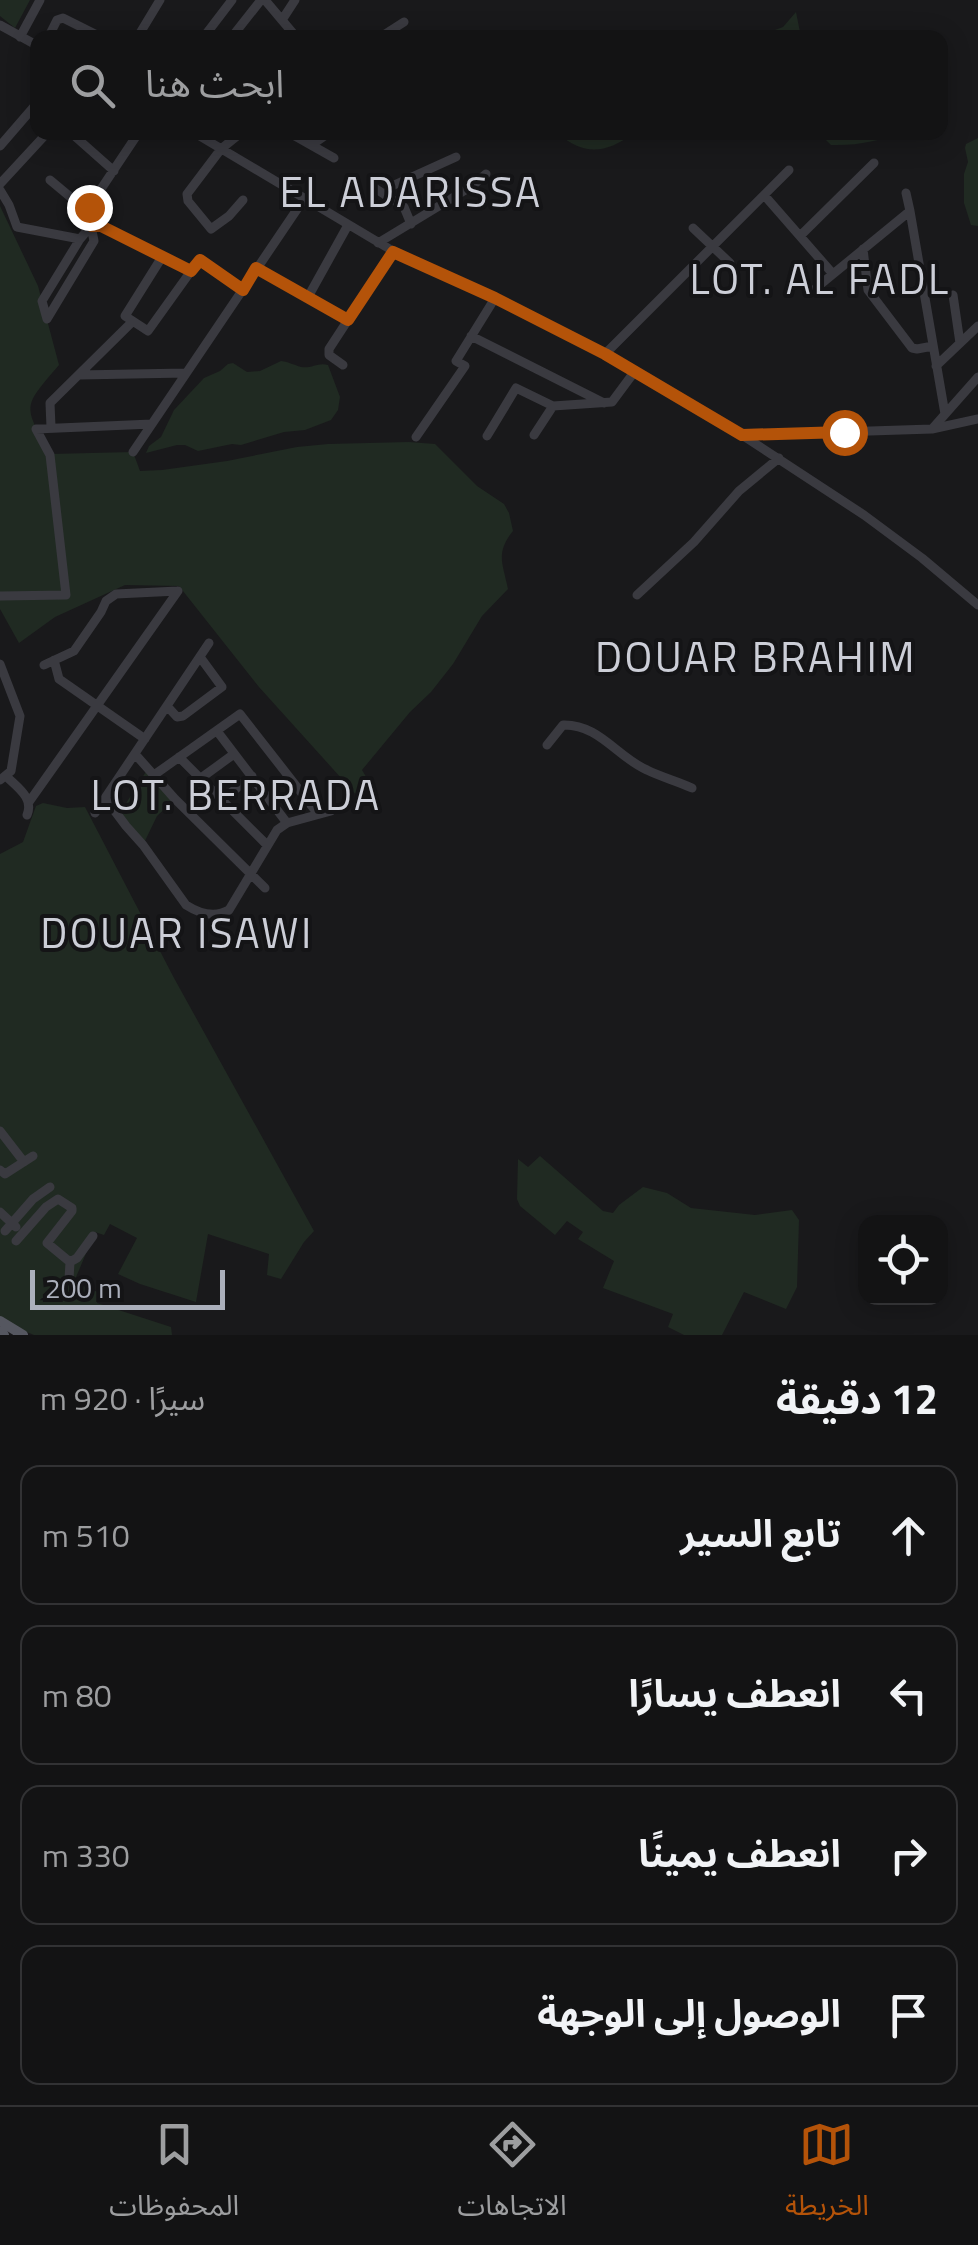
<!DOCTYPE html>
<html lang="ar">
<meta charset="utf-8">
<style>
:root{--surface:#131314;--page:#1c1c1d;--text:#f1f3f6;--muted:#9d9ea0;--line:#323234;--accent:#b45309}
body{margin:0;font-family:"Titillium Web","Noto Sans Arabic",sans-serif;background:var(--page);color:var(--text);direction:rtl}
.controls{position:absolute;right:30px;bottom:30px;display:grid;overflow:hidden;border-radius:20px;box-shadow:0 5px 25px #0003}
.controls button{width:90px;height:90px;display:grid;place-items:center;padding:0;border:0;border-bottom:2px solid var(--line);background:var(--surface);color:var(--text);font:50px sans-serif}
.scale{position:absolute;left:30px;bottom:25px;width:195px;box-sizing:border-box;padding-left:10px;border:5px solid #abafbb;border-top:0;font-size:28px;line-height:35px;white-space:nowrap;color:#abafbb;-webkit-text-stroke:8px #141416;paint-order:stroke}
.stop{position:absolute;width:30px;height:30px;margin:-22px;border:8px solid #b45309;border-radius:50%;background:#fff}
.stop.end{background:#b45309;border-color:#fff;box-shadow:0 2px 10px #0008}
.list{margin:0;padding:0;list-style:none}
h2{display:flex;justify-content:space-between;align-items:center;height:130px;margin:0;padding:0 40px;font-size:42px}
h2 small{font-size:32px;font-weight:400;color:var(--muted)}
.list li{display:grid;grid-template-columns:65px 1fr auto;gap:30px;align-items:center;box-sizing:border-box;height:140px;margin:0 20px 20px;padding:0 20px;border:2px solid var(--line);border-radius:20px}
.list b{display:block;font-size:38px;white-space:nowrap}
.list em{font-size:32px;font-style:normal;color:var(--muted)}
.icon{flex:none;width:55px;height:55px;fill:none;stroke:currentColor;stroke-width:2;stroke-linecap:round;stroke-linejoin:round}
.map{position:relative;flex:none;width:978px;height:1335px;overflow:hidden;direction:ltr}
.search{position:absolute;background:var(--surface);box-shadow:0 5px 25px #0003;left:30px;right:30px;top:30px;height:110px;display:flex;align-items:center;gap:25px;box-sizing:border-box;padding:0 35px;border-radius:20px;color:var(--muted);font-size:38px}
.sheet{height:770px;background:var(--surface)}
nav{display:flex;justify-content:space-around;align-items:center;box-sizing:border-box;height:140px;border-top:2px solid var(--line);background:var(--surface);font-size:28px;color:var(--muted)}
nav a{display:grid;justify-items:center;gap:5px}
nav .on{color:var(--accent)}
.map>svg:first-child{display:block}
</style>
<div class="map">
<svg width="978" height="1335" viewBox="0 0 978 1335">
<rect width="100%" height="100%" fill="#19191b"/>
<path fill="#202a22" d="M 0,0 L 30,0 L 15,28 L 0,16 Z
M 796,12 L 801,37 L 756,37 L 783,27 Z
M 558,133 L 634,133 C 607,153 584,157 558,133 Z
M 819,133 L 904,133 C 878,140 859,146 831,145 Z
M 978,138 L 978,226 L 971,225 L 964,203 L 964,174 L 968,162 L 965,148 L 966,144 Z
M 0,206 L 38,286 L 59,365 C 21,409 24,405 50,454 L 133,452 L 140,471 L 162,470 L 227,461 L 297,447 L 328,444 L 409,442 L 435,444 L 477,486 L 504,504 L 509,513 L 513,531 C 495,553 503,564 508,589 L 482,616 L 453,664 L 431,692 L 410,712 L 362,770 L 371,785 L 360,799 L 259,687 L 179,586 L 125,585 L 55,617 L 19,643 L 0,609 Z
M 281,361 C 289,362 294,365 301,367 C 311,369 318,362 328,365 L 340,397 L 338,410 L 331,420 L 305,430 L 284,432 L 241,445 L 232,444 L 198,451 L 185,445 L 177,445 L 146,453 L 149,446 L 161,437 L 174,410 L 204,378 L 220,371 L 228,364 L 233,363 L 247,372 L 260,371 Z
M 147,770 L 175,799 L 157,816 L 143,845 L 118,816 Z
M 43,803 L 67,808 L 85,807 L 174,978 L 314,1231 L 304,1242 L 281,1279 L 267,1275 L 269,1254 L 208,1234 L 196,1302 L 140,1284 L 118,1274 L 137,1238 L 110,1224 L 104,1235 L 95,1232 L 74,1282 L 100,1293 L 97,1303 L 171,1327 L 172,1335 L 34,1335 L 12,1326 L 0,1317 L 0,854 L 23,842 L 36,806 Z
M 540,1156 L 603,1211 L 613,1213 L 619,1205 L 643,1187 L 667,1193 L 691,1208 L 755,1215 L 792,1210 L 799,1220 L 797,1287 L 786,1309 L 744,1292 L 722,1335 L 684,1335 L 668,1327 L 673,1314 L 603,1288 L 614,1261 L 578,1239 L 583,1232 L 567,1221 L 555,1235 L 520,1206 L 517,1199 L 518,1159 L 528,1167 Z"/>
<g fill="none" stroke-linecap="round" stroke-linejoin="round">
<path stroke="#3a3a40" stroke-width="9" d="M 265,0 L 297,38
M 282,20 L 295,0
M 0,25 L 38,46
M 20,37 L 40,0
M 48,38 L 57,20 L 63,18 L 103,38
M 137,38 L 160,0
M 203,38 L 232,0
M 231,38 L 261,0
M 379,38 L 404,22
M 70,132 L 114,171
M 193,132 L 393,251 L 495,298 L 605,354 L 742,435 L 864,515 L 922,558 L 978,605
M 242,132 L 221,149 L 187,194 L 188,201 L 211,229 L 229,216 L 243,200
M 288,132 L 334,158
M 313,144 L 330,132
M 0,146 L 38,102
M 50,180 L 80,205 L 89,207 L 139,132
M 0,184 L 48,132
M 373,187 L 404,207 L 411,224
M 0,190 L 9,205 L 17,227 L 80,239
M 385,195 L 392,186 L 456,157
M 764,195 L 833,274
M 89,207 L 91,226 L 101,226 L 191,271 L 200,261 L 243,289
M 910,211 L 945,414
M 693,228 L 730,263
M 800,236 L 874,163
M 378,243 L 472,186 L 486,174
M 863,249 L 868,290 L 912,348 L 917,349 L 933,346
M 162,257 L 125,316 L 148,331 L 191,271
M 256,267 L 348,320
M 816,288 L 910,211 L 906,193
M 953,295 L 960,343
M 308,297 L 348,225
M 47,319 L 42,301 L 80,239 L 91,226
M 47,319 L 94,241 L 91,226
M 471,336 L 604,403
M 605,354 L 789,170
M 343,365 L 329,355 L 329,349 L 393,251
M 936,366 L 978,326
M 79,375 L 186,373
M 553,406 L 612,402 L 635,371
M 51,427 L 50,403 L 132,322
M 932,429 L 978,419
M 745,435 L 932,429 L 978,377
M 487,436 L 516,388 L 553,406 L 534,435
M 416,437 L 465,366 L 456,361 L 495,298
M 133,452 L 304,199
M 637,595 L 694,542 L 739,491 L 779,458
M 0,596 L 66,595 L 50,455 L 36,429 L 152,424
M 54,660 L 59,679 L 145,739
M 0,664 L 20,716 L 11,771 L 0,780
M 44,665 L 74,651 L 101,612 L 106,601 L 116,594 L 178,591
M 167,706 L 177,717 L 183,716 L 222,687 L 200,657
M 217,731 L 287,823
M 547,745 L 563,725 C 599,724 617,757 647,770 C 661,777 677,781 692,788
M 135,754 L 175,799 L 265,888
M 179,757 L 266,844
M 154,775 L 240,714 L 318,814
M 7,777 C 18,788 34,798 27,815
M 201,778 L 234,754
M 105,798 L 126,826 L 143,845 L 186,905 C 200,914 215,918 229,910 L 277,830 L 287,823 L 331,811
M 223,799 L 252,776
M 29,802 L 178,591
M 95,813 L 209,643
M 0,1131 L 24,1162
M 0,1170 L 5,1174 L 33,1156
M 0,1212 L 16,1227
M 5,1231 L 33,1199 L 50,1187
M 16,1241 L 46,1207 L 58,1199 L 72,1208 L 72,1211 L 47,1243 L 70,1262 L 69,1279
M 70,1262 L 77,1258 L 93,1236"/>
<path stroke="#555760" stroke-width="10" d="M 0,1321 L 23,1335
M 0,1332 L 4,1335"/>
</g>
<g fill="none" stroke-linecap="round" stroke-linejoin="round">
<path stroke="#b45309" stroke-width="12" d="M 89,207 L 92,226 L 101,226 L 191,271 L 200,260 L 243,290 L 256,268 L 348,320 L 393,252 L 495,298 L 605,354 L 742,435 L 844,432"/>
</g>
<g text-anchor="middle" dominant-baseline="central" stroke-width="8" stroke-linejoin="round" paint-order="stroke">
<g font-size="42" letter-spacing="2.5" fill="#ccced7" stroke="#141416">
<text x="411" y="191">EL ADARISSA</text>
<text x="820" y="278">LOT. AL FADL</text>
<text x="756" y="656">DOUAR BRAHIM</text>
<text x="236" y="794">LOT. BERRADA</text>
<text x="177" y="932">DOUAR ISAWI</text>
</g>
</g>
</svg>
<div class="controls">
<button><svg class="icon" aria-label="locate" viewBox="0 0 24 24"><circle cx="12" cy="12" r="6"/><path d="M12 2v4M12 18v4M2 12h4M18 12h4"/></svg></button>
</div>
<div class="scale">200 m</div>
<div class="stop" style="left:844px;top:432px"></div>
<div class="stop end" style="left:89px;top:207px"></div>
<div class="search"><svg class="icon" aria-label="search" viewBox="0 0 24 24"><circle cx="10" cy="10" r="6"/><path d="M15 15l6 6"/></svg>ابحث هنا</div>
</div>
<section class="sheet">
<h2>12 دقيقة<small>سيرًا · 920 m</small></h2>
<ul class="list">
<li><svg class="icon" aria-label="ahead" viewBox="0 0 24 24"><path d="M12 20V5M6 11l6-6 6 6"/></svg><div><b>تابع السير</b></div><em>510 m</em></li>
<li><svg class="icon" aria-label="left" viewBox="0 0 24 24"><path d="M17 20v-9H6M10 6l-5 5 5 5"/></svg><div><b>انعطف يسارًا</b></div><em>80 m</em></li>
<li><svg class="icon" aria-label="right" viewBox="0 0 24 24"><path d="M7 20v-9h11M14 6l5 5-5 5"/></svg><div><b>انعطف يمينًا</b></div><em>330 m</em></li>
<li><svg class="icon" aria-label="arrive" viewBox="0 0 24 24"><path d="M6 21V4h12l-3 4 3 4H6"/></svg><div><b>الوصول إلى الوجهة</b></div></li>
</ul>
</section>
<nav>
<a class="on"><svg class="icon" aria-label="map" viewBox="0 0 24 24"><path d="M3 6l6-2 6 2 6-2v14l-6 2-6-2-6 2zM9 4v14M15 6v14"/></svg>الخريطة</a>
<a><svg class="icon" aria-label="directions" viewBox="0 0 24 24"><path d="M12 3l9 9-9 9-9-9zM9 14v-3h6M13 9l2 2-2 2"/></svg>الاتجاهات</a>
<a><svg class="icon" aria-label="saved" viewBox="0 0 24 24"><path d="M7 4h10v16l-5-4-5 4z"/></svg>المحفوظات</a>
</nav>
